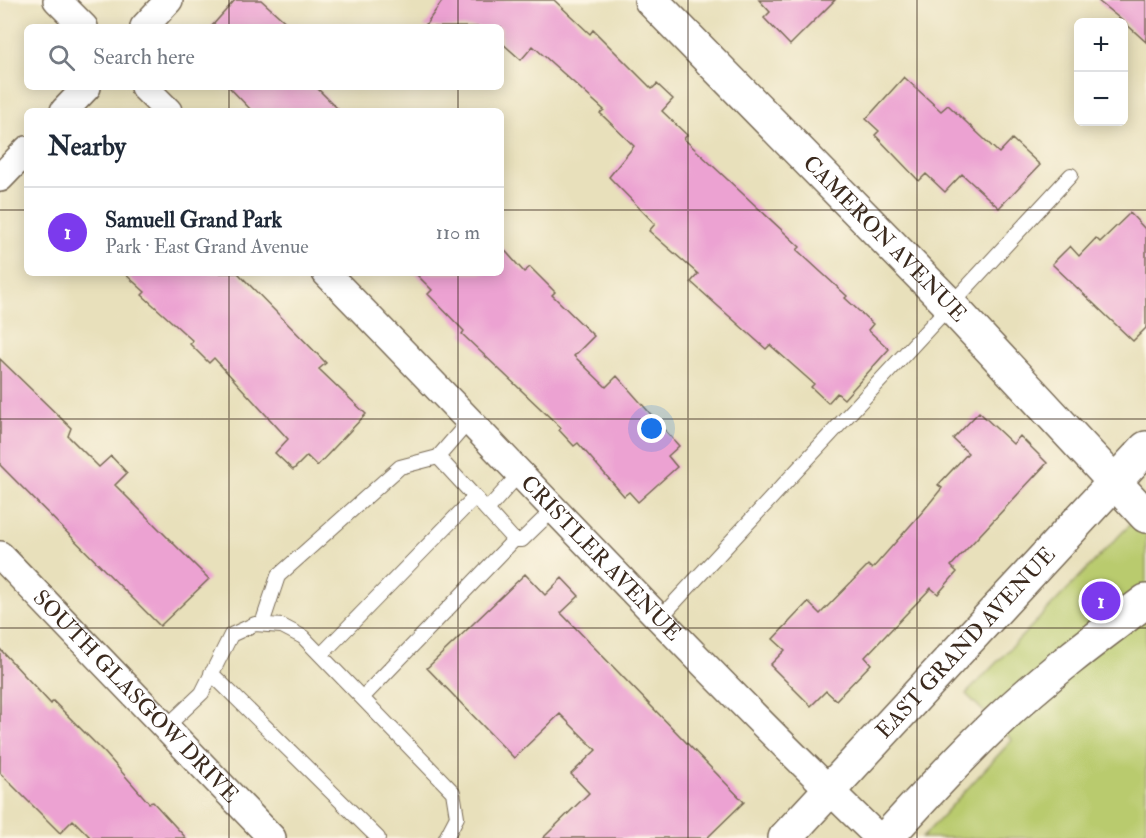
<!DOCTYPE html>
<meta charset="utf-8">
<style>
:root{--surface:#fff;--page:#f6f6f7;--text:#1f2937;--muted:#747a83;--line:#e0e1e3;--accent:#7c3aed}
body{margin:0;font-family:"IM FELL Double Pica",serif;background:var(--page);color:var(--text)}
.controls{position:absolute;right:18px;top:18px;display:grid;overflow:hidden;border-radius:9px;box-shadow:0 3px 15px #0003}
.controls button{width:54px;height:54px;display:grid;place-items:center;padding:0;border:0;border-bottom:2px solid var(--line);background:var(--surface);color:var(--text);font:30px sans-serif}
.you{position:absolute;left:652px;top:429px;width:21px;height:21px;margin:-15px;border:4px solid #fff;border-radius:50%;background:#1a73e8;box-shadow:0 0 0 9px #1a73e833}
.badge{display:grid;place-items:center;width:39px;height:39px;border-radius:50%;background:var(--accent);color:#fff;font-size:20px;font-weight:700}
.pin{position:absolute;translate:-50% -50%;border:3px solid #fff;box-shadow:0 2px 6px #0006}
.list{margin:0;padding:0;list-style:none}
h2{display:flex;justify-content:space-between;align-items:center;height:78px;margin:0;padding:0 24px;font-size:26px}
h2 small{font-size:20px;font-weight:400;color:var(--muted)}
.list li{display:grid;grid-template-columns:39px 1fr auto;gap:18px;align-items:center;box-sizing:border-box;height:90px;padding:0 24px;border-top:2px solid var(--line)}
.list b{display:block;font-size:22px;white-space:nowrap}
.list p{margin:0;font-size:20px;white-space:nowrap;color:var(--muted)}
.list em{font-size:20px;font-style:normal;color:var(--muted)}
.icon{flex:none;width:33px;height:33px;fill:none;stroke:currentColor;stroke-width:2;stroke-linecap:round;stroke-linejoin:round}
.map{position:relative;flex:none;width:1146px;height:838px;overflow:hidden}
.search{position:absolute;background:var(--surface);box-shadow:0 3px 15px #0003;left:24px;top:24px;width:480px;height:66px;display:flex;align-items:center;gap:15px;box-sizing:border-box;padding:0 21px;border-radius:9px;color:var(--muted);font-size:22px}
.panel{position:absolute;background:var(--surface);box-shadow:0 3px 15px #0003;left:24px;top:108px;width:480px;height:168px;border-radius:9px}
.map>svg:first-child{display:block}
</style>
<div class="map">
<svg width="1146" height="838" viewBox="0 0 1146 838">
<rect width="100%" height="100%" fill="#fcf5e5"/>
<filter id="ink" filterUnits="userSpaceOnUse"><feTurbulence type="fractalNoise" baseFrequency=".0167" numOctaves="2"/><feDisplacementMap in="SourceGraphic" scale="12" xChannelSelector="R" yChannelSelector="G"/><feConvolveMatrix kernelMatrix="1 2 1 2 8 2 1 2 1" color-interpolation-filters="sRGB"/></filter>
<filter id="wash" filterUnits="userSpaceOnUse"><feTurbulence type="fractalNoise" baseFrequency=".008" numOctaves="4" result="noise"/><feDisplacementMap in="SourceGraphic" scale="24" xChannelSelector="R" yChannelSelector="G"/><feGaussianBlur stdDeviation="1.35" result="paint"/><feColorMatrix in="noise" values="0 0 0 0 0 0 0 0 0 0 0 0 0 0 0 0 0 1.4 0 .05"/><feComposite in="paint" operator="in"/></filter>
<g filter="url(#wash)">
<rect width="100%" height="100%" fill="#e8e0bb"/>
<path fill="#b9cb6e" stroke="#7a7a46" stroke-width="1.5" d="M 1146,508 L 1146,838 L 922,838 L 1012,740 L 966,694 Z"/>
<g id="blocks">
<path fill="#eca2d2" d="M 235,0 L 261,0 L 291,27 L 211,27 Z
M 443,0 L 554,0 L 590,34 L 593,30 L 652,89 L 657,84 L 673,99 L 662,111 L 687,135 L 684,139 L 800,247 L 797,250 L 847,296 L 845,298 L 873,324 L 868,330 L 889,349 L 844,399 L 837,393 L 828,403 L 811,387 L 814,384 L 770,345 L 766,349 L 691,282 L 698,274 L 649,231 L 655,224 L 609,177 L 634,146 L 600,113 L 604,110 L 533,46 L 521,60 L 501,42 L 501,27 L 424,27 Z
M 759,0 L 835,0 L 790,45 L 764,18 L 770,12 Z
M 1097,0 L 1146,0 L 1146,42 L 1124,22 Z
M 904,77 L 941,111 L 948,105 L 999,153 L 1012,139 L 1040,165 L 999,208 L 962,174 L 945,192 L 926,174 L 919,181 L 875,135 L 879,131 L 866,119 Z
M 229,87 L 316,87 L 340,111 L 252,111 Z
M 1130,213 L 1146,230 L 1146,328 L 1133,341 L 1052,264 L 1070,246 L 1079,256 L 1096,238 L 1100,242 Z
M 501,246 L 524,272 L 530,267 L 555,292 L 552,295 L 594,336 L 574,356 L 606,387 L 617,376 L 679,446 L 668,456 L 677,467 L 638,502 L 629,492 L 624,496 L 578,443 L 574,446 L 559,430 L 561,428 L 462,334 L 464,331 L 428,294 L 432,290 L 415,273 L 501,273 Z
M 124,273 L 238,273 L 326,363 L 319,369 L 366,414 L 317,466 L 307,456 L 293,470 L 275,453 L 288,439 L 214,358 L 209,363 L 190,344 L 193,341 L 142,295 L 145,292 Z
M 0,359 L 71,428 L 68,436 L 99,467 L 111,456 L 127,473 L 115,485 L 209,579 L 160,626 L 0,465 Z
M 979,412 L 1013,444 L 1020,436 L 1047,463 L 951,566 L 957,572 L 938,594 L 931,588 L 865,657 L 871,664 L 836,700 L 826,691 L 811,706 L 770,665 L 785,650 L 773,639 L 808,602 L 820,614 L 868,565 L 872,569 L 924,510 L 942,488 L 938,485 L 968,453 L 953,439 Z
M 525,574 L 545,595 L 562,578 L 579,596 L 561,613 L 744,802 L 707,838 L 543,838 L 589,793 L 571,774 L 596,750 L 560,714 L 514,758 L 427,668 Z
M 0,649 L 51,704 L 53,701 L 105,753 L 149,803 L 153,802 L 186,838 L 91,838 L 73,820 L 60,833 L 0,773 Z"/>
</g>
</g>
<g filter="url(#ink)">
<use href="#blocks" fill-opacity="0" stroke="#786a55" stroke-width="1.5"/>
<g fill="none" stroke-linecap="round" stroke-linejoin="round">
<defs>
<path id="lane" d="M 475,497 L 514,540 L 522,540 L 555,508
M 487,510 L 521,472
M 659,619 L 1071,175
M 262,624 L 278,576 L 400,467 L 438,457 L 470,420
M 321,655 L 475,497 L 438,457
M 211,673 L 378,838
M 362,698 L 514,540
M 164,729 L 202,693 L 231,635 L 255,624 L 282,626 L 303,637 L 453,792 L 457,817 L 446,838"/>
<g id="street">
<path d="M 57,0 L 84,27"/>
<path d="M 144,27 L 169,0"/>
<path d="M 144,87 L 168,111"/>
<path d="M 64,111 L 87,87"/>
<path d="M 0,178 L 27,150"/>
<path id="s1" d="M 326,273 C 511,461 689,656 879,838"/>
<path id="s2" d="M 0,555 L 272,838"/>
</g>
<g id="secondary">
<path id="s3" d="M 651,0 L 949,304 L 1146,516"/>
</g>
<g id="primary">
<path id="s4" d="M 785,838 L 1146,448"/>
<path d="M 886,838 C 922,799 958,759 997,722 C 1043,678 1095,639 1146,601"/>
</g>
</defs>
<use href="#lane" stroke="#786a55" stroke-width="16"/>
<use href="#street" stroke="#786a55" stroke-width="30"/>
<use href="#secondary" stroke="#786a55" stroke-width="36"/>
<use href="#primary" stroke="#786a55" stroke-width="36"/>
<use href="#lane" stroke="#fff" stroke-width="14"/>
<use href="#street" stroke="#fff" stroke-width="27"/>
<use href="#secondary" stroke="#fff" stroke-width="33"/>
<use href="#primary" stroke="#fff" stroke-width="33"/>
</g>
</g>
<path fill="none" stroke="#3b2a1e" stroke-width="1.5" stroke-opacity="0.55" d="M 229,0 L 229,27M 458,0 L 458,27M 688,0 L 688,838M 917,0 L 917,838M 229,87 L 229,111M 458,87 L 458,111M 0,210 L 27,210M 501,210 L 1146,210M 229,273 L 229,838M 458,273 L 458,838M 0,419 L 1146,419M 0,628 L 1146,628"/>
<g text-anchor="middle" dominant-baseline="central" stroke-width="4.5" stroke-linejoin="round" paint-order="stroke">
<g font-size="22" fill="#3b2a1e" stroke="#fcf5e5">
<text stroke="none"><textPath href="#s3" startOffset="334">CAMERON AVENUE</textPath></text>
<text stroke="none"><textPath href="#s1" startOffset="396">CRISTLER AVENUE</textPath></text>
<text stroke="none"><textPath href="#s4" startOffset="266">EAST GRAND AVENUE</textPath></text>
<text stroke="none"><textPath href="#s2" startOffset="196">SOUTH GLASGOW DRIVE</textPath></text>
</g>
</g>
</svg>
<div class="controls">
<button>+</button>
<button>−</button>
</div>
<div class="you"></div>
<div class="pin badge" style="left:1101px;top:601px">1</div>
<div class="search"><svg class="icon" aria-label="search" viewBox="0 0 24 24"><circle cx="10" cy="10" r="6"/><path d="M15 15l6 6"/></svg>Search here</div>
<section class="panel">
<h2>Nearby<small></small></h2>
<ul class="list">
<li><span class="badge">1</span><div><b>Samuell Grand Park</b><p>Park · East Grand Avenue</p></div><em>110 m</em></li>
</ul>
</section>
</div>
